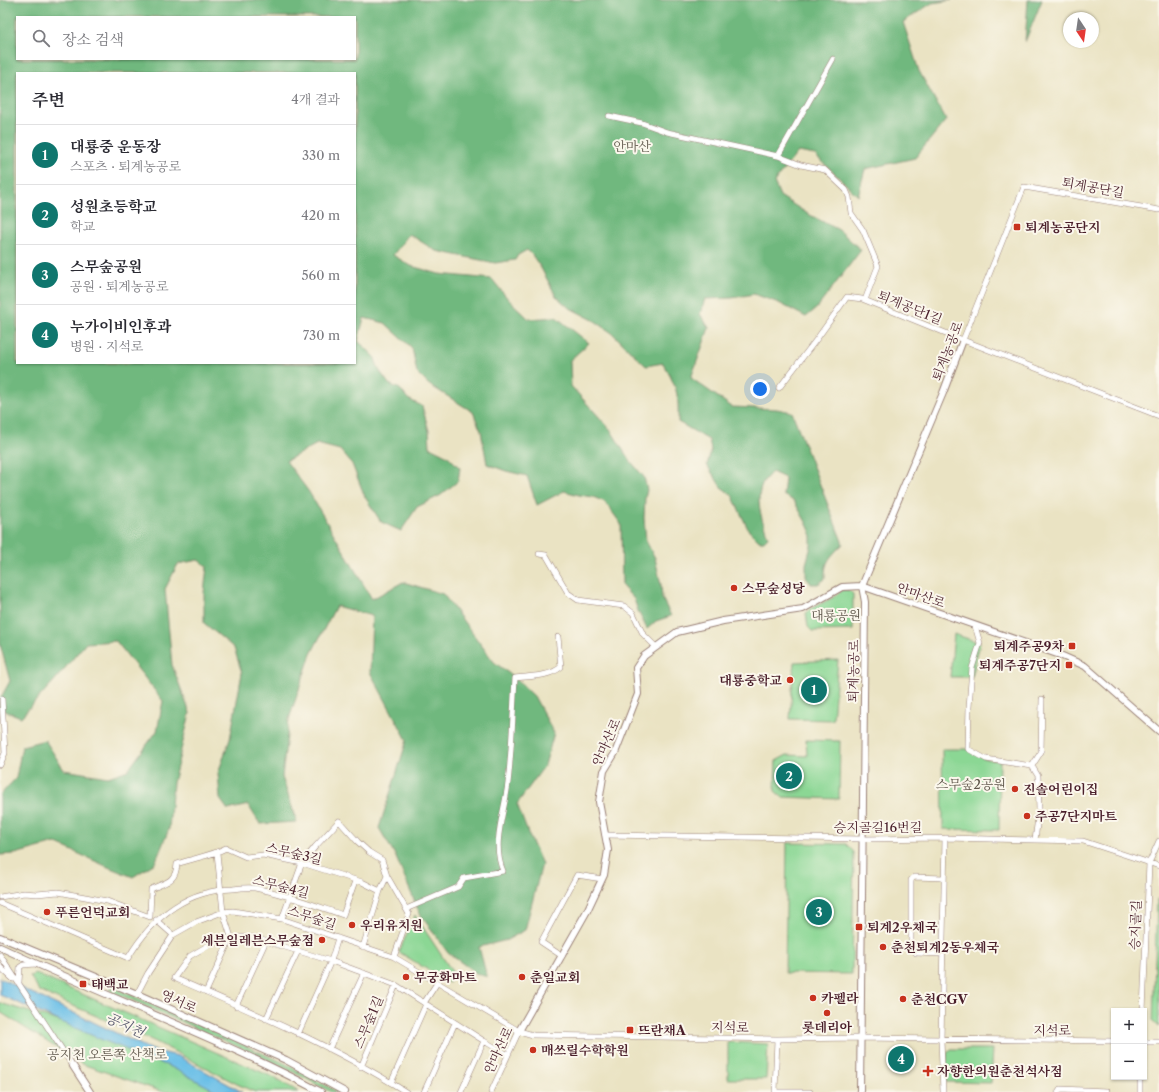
<!DOCTYPE html>
<html lang="ko">
<meta charset="utf-8">
<style>
:root{--surface:#fff;--page:#f7f7f7;--text:#2b2b33;--muted:#7c7c81;--line:#e1e1e2;--accent:#0f766e}
body{margin:0;font-family:"Libre Caslon Text","Noto Serif KR",serif;background:var(--page);color:var(--text)}
.controls{position:absolute;right:12px;bottom:12px;display:grid;overflow:hidden;border-radius:0px;box-shadow:0 1px 3px #0004}
.controls button{width:36px;height:36px;display:grid;place-items:center;padding:0;border:0;border-bottom:1px solid var(--line);background:var(--surface);color:var(--text);font:20px sans-serif}
.compass{position:absolute;left:1063px;top:12px;width:36px;height:36px;border-radius:50%;background:var(--surface);box-shadow:0 1px 3px #0004;rotate:167deg}
.you{position:absolute;left:760px;top:389px;width:14px;height:14px;margin:-10px;border:3px solid #fff;border-radius:50%;background:#1a73e8;box-shadow:0 0 0 6px #1a73e833}
.badge{display:grid;place-items:center;width:26px;height:26px;border-radius:50%;background:var(--accent);color:#fff;font-size:13px;font-weight:700}
.pin{position:absolute;translate:-50% -50%;border:2px solid #fff;box-shadow:0 1px 4px #0006}
.list{margin:0;padding:0;list-style:none}
h2{display:flex;justify-content:space-between;align-items:center;height:52px;margin:0;padding:0 16px;font-size:17px}
h2 small{font-size:13px;font-weight:400;color:var(--muted)}
.list li{display:grid;grid-template-columns:26px 1fr auto;gap:12px;align-items:center;box-sizing:border-box;height:60px;padding:0 16px;border-top:1px solid var(--line)}
.list b{display:block;font-size:15px;white-space:nowrap}
.list p{margin:0;font-size:13px;white-space:nowrap;color:var(--muted)}
.list em{font-size:13px;font-style:normal;color:var(--muted)}
.icon{flex:none;width:22px;height:22px;fill:none;stroke:currentColor;stroke-width:2;stroke-linecap:round;stroke-linejoin:round}
.map{position:relative;flex:none;width:1159px;height:1092px;overflow:hidden}
.search{position:absolute;background:var(--surface);box-shadow:0 1px 3px #0004;left:16px;top:16px;width:340px;height:44px;display:flex;align-items:center;gap:10px;box-sizing:border-box;padding:0 14px;border-radius:0px;color:var(--muted);font-size:15px}
.panel{position:absolute;background:var(--surface);box-shadow:0 1px 3px #0004;left:16px;top:72px;width:340px;height:292px;border-radius:0px}
.map>svg:first-child{display:block}
</style>
<div class="map">
<svg width="1159" height="1092" viewBox="0 0 1159 1092">
<rect width="100%" height="100%" fill="#fbf7ec"/>
<filter id="ink" filterUnits="userSpaceOnUse"><feTurbulence type="fractalNoise" baseFrequency=".025" numOctaves="2"/><feDisplacementMap in="SourceGraphic" scale="8" xChannelSelector="R" yChannelSelector="G"/><feConvolveMatrix kernelMatrix="1 2 1 2 8 2 1 2 1" color-interpolation-filters="sRGB"/></filter>
<filter id="wash" filterUnits="userSpaceOnUse"><feTurbulence type="fractalNoise" baseFrequency=".012" numOctaves="4" result="noise"/><feDisplacementMap in="SourceGraphic" scale="16" xChannelSelector="R" yChannelSelector="G"/><feGaussianBlur stdDeviation="0.9" result="paint"/><feColorMatrix in="noise" values="0 0 0 0 0 0 0 0 0 0 0 0 0 0 0 0 0 1.4 0 .05"/><feComposite in="paint" operator="in"/></filter>
<g filter="url(#wash)">
<rect width="100%" height="100%" fill="#eae3c3"/>
<path fill="#8bd794" stroke="#6a7b60" d="M 843,590 L 849,590 L 853,594 L 853,630 L 812,631 L 808,627 L 806,613 L 812,608 L 832,598 Z
M 954,634 L 980,643 L 972,677 L 950,677 Z
M 838,660 L 833,720 L 790,719 L 794,662 Z
M 806,740 L 840,741 L 839,799 L 782,797 L 775,791 L 776,761 L 787,755 L 807,756 Z
M 942,749 L 968,749 L 986,759 L 1000,761 L 999,830 L 943,829 Z
M 787,843 L 846,844 L 854,852 L 852,974 L 785,973 Z
M 1157,899 L 1159,899 L 1159,1027 L 1153,1021 Z
M 415,915 L 453,973 L 449,983 L 399,952 Z
M 36,974 L 273,1077 L 299,1092 L 255,1092 L 237,1084 L 156,1042 L 39,991 L 30,976 Z
M 113,987 L 284,1063 L 338,1092 L 331,1092 L 282,1066 L 109,990 L 108,989 Z
M 0,1003 L 115,1038 L 230,1092 L 163,1092 L 82,1064 L 0,1012 Z
M 728,1042 L 768,1044 L 766,1079 L 728,1079 Z
M 951,1049 L 993,1049 L 991,1083 L 946,1082 L 947,1053 Z"/>
<path fill="#70b87e" stroke="#5d6c54" fill-rule="evenodd" d="M 0,0 L 952,0 L 932,3 L 903,22 L 919,71 L 946,120 L 915,158 L 865,169 L 858,196 L 815,155 L 798,152 L 774,182 L 780,196 L 808,214 L 839,230 L 861,250 L 817,308 L 806,317 L 779,303 L 754,294 L 732,298 L 705,299 L 700,314 L 709,328 L 691,378 L 732,407 L 777,409 L 792,412 L 843,544 C 831,556 824,561 825,579 L 818,584 L 811,584 L 806,576 L 806,564 L 811,546 L 811,533 L 806,522 L 794,501 L 783,495 L 785,478 L 772,472 C 769,475 764,480 762,484 C 755,502 762,519 768,537 L 764,541 L 759,541 L 749,531 L 732,495 L 721,487 L 707,465 L 711,450 L 709,440 L 678,422 C 679,393 677,388 663,363 L 646,366 L 612,333 L 595,321 L 568,307 L 556,296 L 541,268 L 532,255 L 527,250 L 518,255 L 515,260 L 495,263 L 436,251 L 409,234 L 393,255 L 411,266 L 439,274 L 492,279 L 508,299 L 529,319 L 556,317 L 589,343 L 570,360 L 571,386 L 610,429 L 628,458 L 644,477 L 647,490 L 645,498 L 644,518 L 646,541 L 655,558 L 661,585 L 662,598 L 671,616 L 656,621 L 647,629 L 638,611 L 634,599 L 622,586 L 621,524 L 605,502 L 593,497 L 579,495 L 564,491 L 537,505 L 527,476 L 506,471 L 487,464 L 481,431 L 473,412 L 428,384 L 417,373 L 412,348 L 385,323 L 364,318 L 358,341 L 374,356 L 379,370 L 389,384 L 400,389 L 408,399 L 422,406 L 429,431 L 430,447 L 448,456 L 460,468 L 458,481 L 441,495 L 417,507 L 401,531 L 381,522 L 365,497 L 352,464 L 340,450 L 317,444 L 286,461 L 309,492 L 372,599 L 403,582 L 443,594 L 494,662 L 515,678 L 534,696 L 554,733 L 545,765 L 517,804 L 528,833 L 542,864 L 525,930 L 507,940 L 479,947 L 487,977 L 476,973 L 448,953 L 420,914 L 395,855 L 379,828 L 407,740 L 370,672 L 372,616 L 336,606 L 311,654 L 289,719 L 282,777 L 297,822 L 260,824 L 248,805 L 228,810 L 220,799 L 218,773 L 230,739 L 242,673 L 234,648 L 204,623 L 204,593 L 207,566 L 198,560 L 178,564 L 165,589 L 172,665 L 190,713 L 173,783 L 169,829 L 155,863 L 133,877 L 108,867 L 55,843 L 15,854 L 0,855 L 0,795 L 16,778 L 22,746 L 45,740 L 64,770 L 108,777 L 128,770 L 157,731 L 163,701 L 116,641 L 86,643 L 55,680 L 21,717 L 0,709 L 0,699 L 10,681 L 0,644 ZM 17,17 L 355,17 L 355,59 L 17,59 ZM 17,73 L 355,73 L 355,363 L 17,363 Z
M 1028,0 L 1042,0 L 1025,42 Z"/>
<path fill="#6bbfe7" stroke="#5a6f89" d="M 0,978 L 152,1050 L 178,1056 L 242,1092 L 218,1092 L 171,1067 L 100,1039 L 0,995 Z"/>
</g>
<g filter="url(#ink)">
<g fill="none" stroke-linecap="round" stroke-linejoin="round">
<defs>
<path id="minor" d="M 609,116 L 642,123 L 667,132 L 778,156 L 801,165 L 825,170 L 846,190 L 849,197 L 851,213 L 863,230 L 878,266 L 865,300
M 778,156 L 833,59
M 963,340 L 1024,187 L 1159,210
M 779,388 L 816,340 L 847,297 L 862,299 L 963,340 L 1159,416
M 539,554 L 546,555 L 568,593 L 578,600 L 624,606 L 633,613 L 643,634 L 656,647
M 975,626 L 980,643 L 972,668 L 969,707 L 968,749 L 986,759 L 1032,766
M 0,765 L 5,753 L 2,699
M 605,835 L 862,839 L 945,838 L 1083,841 L 1159,866
M 1035,840 L 1039,810 L 1038,776 L 1032,766 L 1041,752 L 1042,699
M 380,891 L 387,876
M 0,897 L 24,893 L 37,894 L 58,892 L 107,901 L 150,917 L 151,889 C 166,882 176,882 177,864 C 193,858 211,856 226,848 L 246,857 L 263,855 L 302,863 L 362,882 L 380,891 L 363,947
M 0,903 L 128,958 C 152,918 185,890 233,889 C 240,888 248,887 255,888 C 285,894 314,905 343,915 L 355,881
M 406,909 L 458,887 L 464,878 L 503,871 C 491,843 505,812 508,783 C 512,748 513,713 515,678 C 530,676 549,677 561,667 L 558,637
M 282,919 L 302,863 L 315,847 L 339,821 L 358,842 L 369,852 L 382,860 L 387,876 L 409,914 L 394,957
M 156,920 L 173,935
M 943,954 L 916,953 L 911,946 L 911,880 L 914,877 L 944,878
M 0,955 L 73,1066
M 562,956 L 541,942 L 577,875 L 602,879
M 0,967 L 13,979
M 19,982 L 20,967 L 23,965 L 36,964
M 206,992 L 231,937 L 223,912 L 217,853
M 137,994 L 148,973 L 173,935 L 196,922 L 223,912 L 233,911 L 282,919 L 394,957 L 519,1031 L 533,1035 L 777,1039 L 861,1038 L 1114,1041
M 424,1003 L 437,983
M 236,1006 L 266,941
M 1143,1011 L 1149,863 L 1159,841
M 266,1019 L 298,951
M 298,1034 L 331,961 L 338,938
M 484,1041 L 508,1055
M 1144,1042 L 1159,1042
M 329,1049 L 364,973
M 361,1067 L 396,985
M 391,1083 L 426,1004
M 406,1092 C 333,1046 253,1012 174,978 L 190,956 L 209,945 L 231,937 L 252,937 L 331,961 L 396,985 L 484,1041 L 461,1092
M 424,1092 L 455,1023
M 491,1092 L 519,1031
M 775,1092 L 777,1039
M 775,1092 L 810,1092
M 943,1092 L 941,1040 L 945,838
M 1058,1092 L 1060,1089 L 1107,1091
M 1140,1092 L 1140,1077"/>
<path id="tertiary" d="M 0,937 L 137,994 L 286,1060 L 345,1092
M 0,947 C 106,997 217,1037 321,1092
M 519,1031 L 587,911 L 604,875 L 608,850 L 599,802 L 604,771 L 615,753 L 638,694 L 636,668 L 644,656 L 677,632 L 723,621 L 803,609 L 842,587 L 862,586 L 1060,655 L 1085,666 L 1159,731
M 73,1066 L 90,1092
M 860,1092 L 865,602 L 862,586 L 943,393 L 963,340"/>
</defs>
<use href="#minor" stroke="#9a8177" stroke-width="6"/>
<use href="#tertiary" stroke="#9a8177" stroke-width="8"/>
<use href="#minor" stroke="#fff" stroke-width="5"/>
<use href="#tertiary" stroke="#fff" stroke-width="6"/>
</g>
</g>
<g fill="#c8321e" stroke="#fbf7ec" stroke-width="1.5">
<rect x="1013" y="223" width="8" height="8" rx="2"/>
<circle cx="734" cy="588" r="4"/>
<rect x="1068" y="642" width="8" height="8" rx="2"/>
<rect x="1065" y="661" width="8" height="8" rx="2"/>
<circle cx="790" cy="680" r="4"/>
<circle cx="1015" cy="789" r="4"/>
<circle cx="1027" cy="816" r="4"/>
<circle cx="47" cy="912" r="4"/>
<circle cx="352" cy="925" r="4"/>
<rect x="855" y="923" width="8" height="8" rx="2"/>
<circle cx="322" cy="940" r="4"/>
<circle cx="883" cy="947" r="4"/>
<circle cx="406" cy="977" r="4"/>
<circle cx="522" cy="977" r="4"/>
<rect x="79" y="980" width="8" height="8" rx="2"/>
<circle cx="813" cy="998" r="4"/>
<circle cx="903" cy="999" r="4"/>
<circle cx="827" cy="1013" r="4"/>
<rect x="626" y="1026" width="8" height="8" rx="2"/>
<circle cx="533" cy="1050" r="4"/>
<path d="M926 1065h4v4h4v4h-4v4h-4v-4h-4v-4h4z"/>
</g>
<g text-anchor="middle" dominant-baseline="central" stroke-width="4" stroke-linejoin="round" paint-order="stroke">
<g font-size="13" fill="#5e564a" stroke="#fbf7ec">
<text x="632" y="146">안마산</text>
<text x="836" y="615">대룡공원</text>
<text x="971" y="784">스무숲2공원</text>
<text x="107" y="1054">공지천 오른쪽 산책로</text>
</g>
<g font-size="13" fill="#4a1f2b" stroke="#fbf7ec">
<text transform="translate(1093 187) rotate(10)">퇴계공단길</text>
<text transform="translate(910 307) rotate(22)">퇴계공단1길</text>
<text transform="translate(947 351) rotate(-69)">퇴계농공로</text>
<text transform="translate(921 595) rotate(19)">안마산로</text>
<text transform="translate(853 671) rotate(-89)">퇴계농공로</text>
<text transform="translate(606 742) rotate(-66)">안마산로</text>
<text x="878" y="827">승지골길16번길</text>
<text transform="translate(294 853) rotate(13)">스무숲3길</text>
<text transform="translate(281 886) rotate(14)">스무숲4길</text>
<text transform="translate(312 917) rotate(18)">스무숲길</text>
<text transform="translate(1135 925) rotate(-88)">승지골길</text>
<text transform="translate(179 1001) rotate(24)">영서로</text>
<text transform="translate(368 1022) rotate(-67)">스무숲1길</text>
<text transform="translate(730 1027) rotate(1)">지석로</text>
<text x="1052" y="1030">지석로</text>
<text transform="translate(498 1050) rotate(-65)">안마산로</text>
</g>
<g font-size="13" font-weight="bold" fill="#4a1f2b" stroke="#fbf7ec" text-anchor="start">
<text x="1025" y="227">퇴계농공단지</text>
<text x="742" y="588">스무숲성당</text>
<text x="1064" y="646" text-anchor="end">퇴계주공9차</text>
<text x="1061" y="665" text-anchor="end">퇴계주공7단지</text>
<text x="782" y="680" text-anchor="end">대룡중학교</text>
<text x="1023" y="789">진솔어린이집</text>
<text x="1035" y="816">주공7단지마트</text>
<text x="55" y="912">푸른언덕교회</text>
<text x="360" y="925">우리유치원</text>
<text x="867" y="927">퇴계2우체국</text>
<text x="314" y="940" text-anchor="end">세븐일레븐스무숲점</text>
<text x="891" y="947">춘천퇴계2동우체국</text>
<text x="414" y="977">무궁화마트</text>
<text x="530" y="977">춘일교회</text>
<text x="91" y="984">태백교</text>
<text x="821" y="998">카펠라</text>
<text x="911" y="999">춘천CGV</text>
<text x="827" y="1027" text-anchor="middle">롯데리아</text>
<text x="638" y="1030">뜨란채A</text>
<text x="541" y="1050">매쓰릴수학학원</text>
<text x="937" y="1071">자향한의원춘천석사점</text>
</g>
<g font-size="14" font-style="italic" fill="#56576d" stroke="#fbf7ec">
<text transform="translate(125 1025) rotate(24)">공지천</text>
</g>
</g>
</svg>
<div class="controls">
<button>+</button>
<button>−</button>
</div>
<svg class="compass" viewBox="-18 -18 36 36"><path d="M0-13l5 13h-10z" fill="#e53935"/><path d="M0 13l5-13h-10z" fill="#7c7c81"/></svg>
<div class="you"></div>
<div class="pin badge" style="left:814px;top:690px">1</div>
<div class="pin badge" style="left:789px;top:776px">2</div>
<div class="pin badge" style="left:819px;top:912px">3</div>
<div class="pin badge" style="left:901px;top:1059px">4</div>
<div class="search"><svg class="icon" aria-label="search" viewBox="0 0 24 24"><circle cx="10" cy="10" r="6"/><path d="M15 15l6 6"/></svg>장소 검색</div>
<section class="panel">
<h2>주변<small>4개 결과</small></h2>
<ul class="list">
<li><span class="badge">1</span><div><b>대룡중 운동장</b><p>스포츠 · 퇴계농공로</p></div><em>330 m</em></li>
<li><span class="badge">2</span><div><b>성원초등학교</b><p>학교</p></div><em>420 m</em></li>
<li><span class="badge">3</span><div><b>스무숲공원</b><p>공원 · 퇴계농공로</p></div><em>560 m</em></li>
<li><span class="badge">4</span><div><b>누가이비인후과</b><p>병원 · 지석로</p></div><em>730 m</em></li>
</ul>
</section>
</div>
